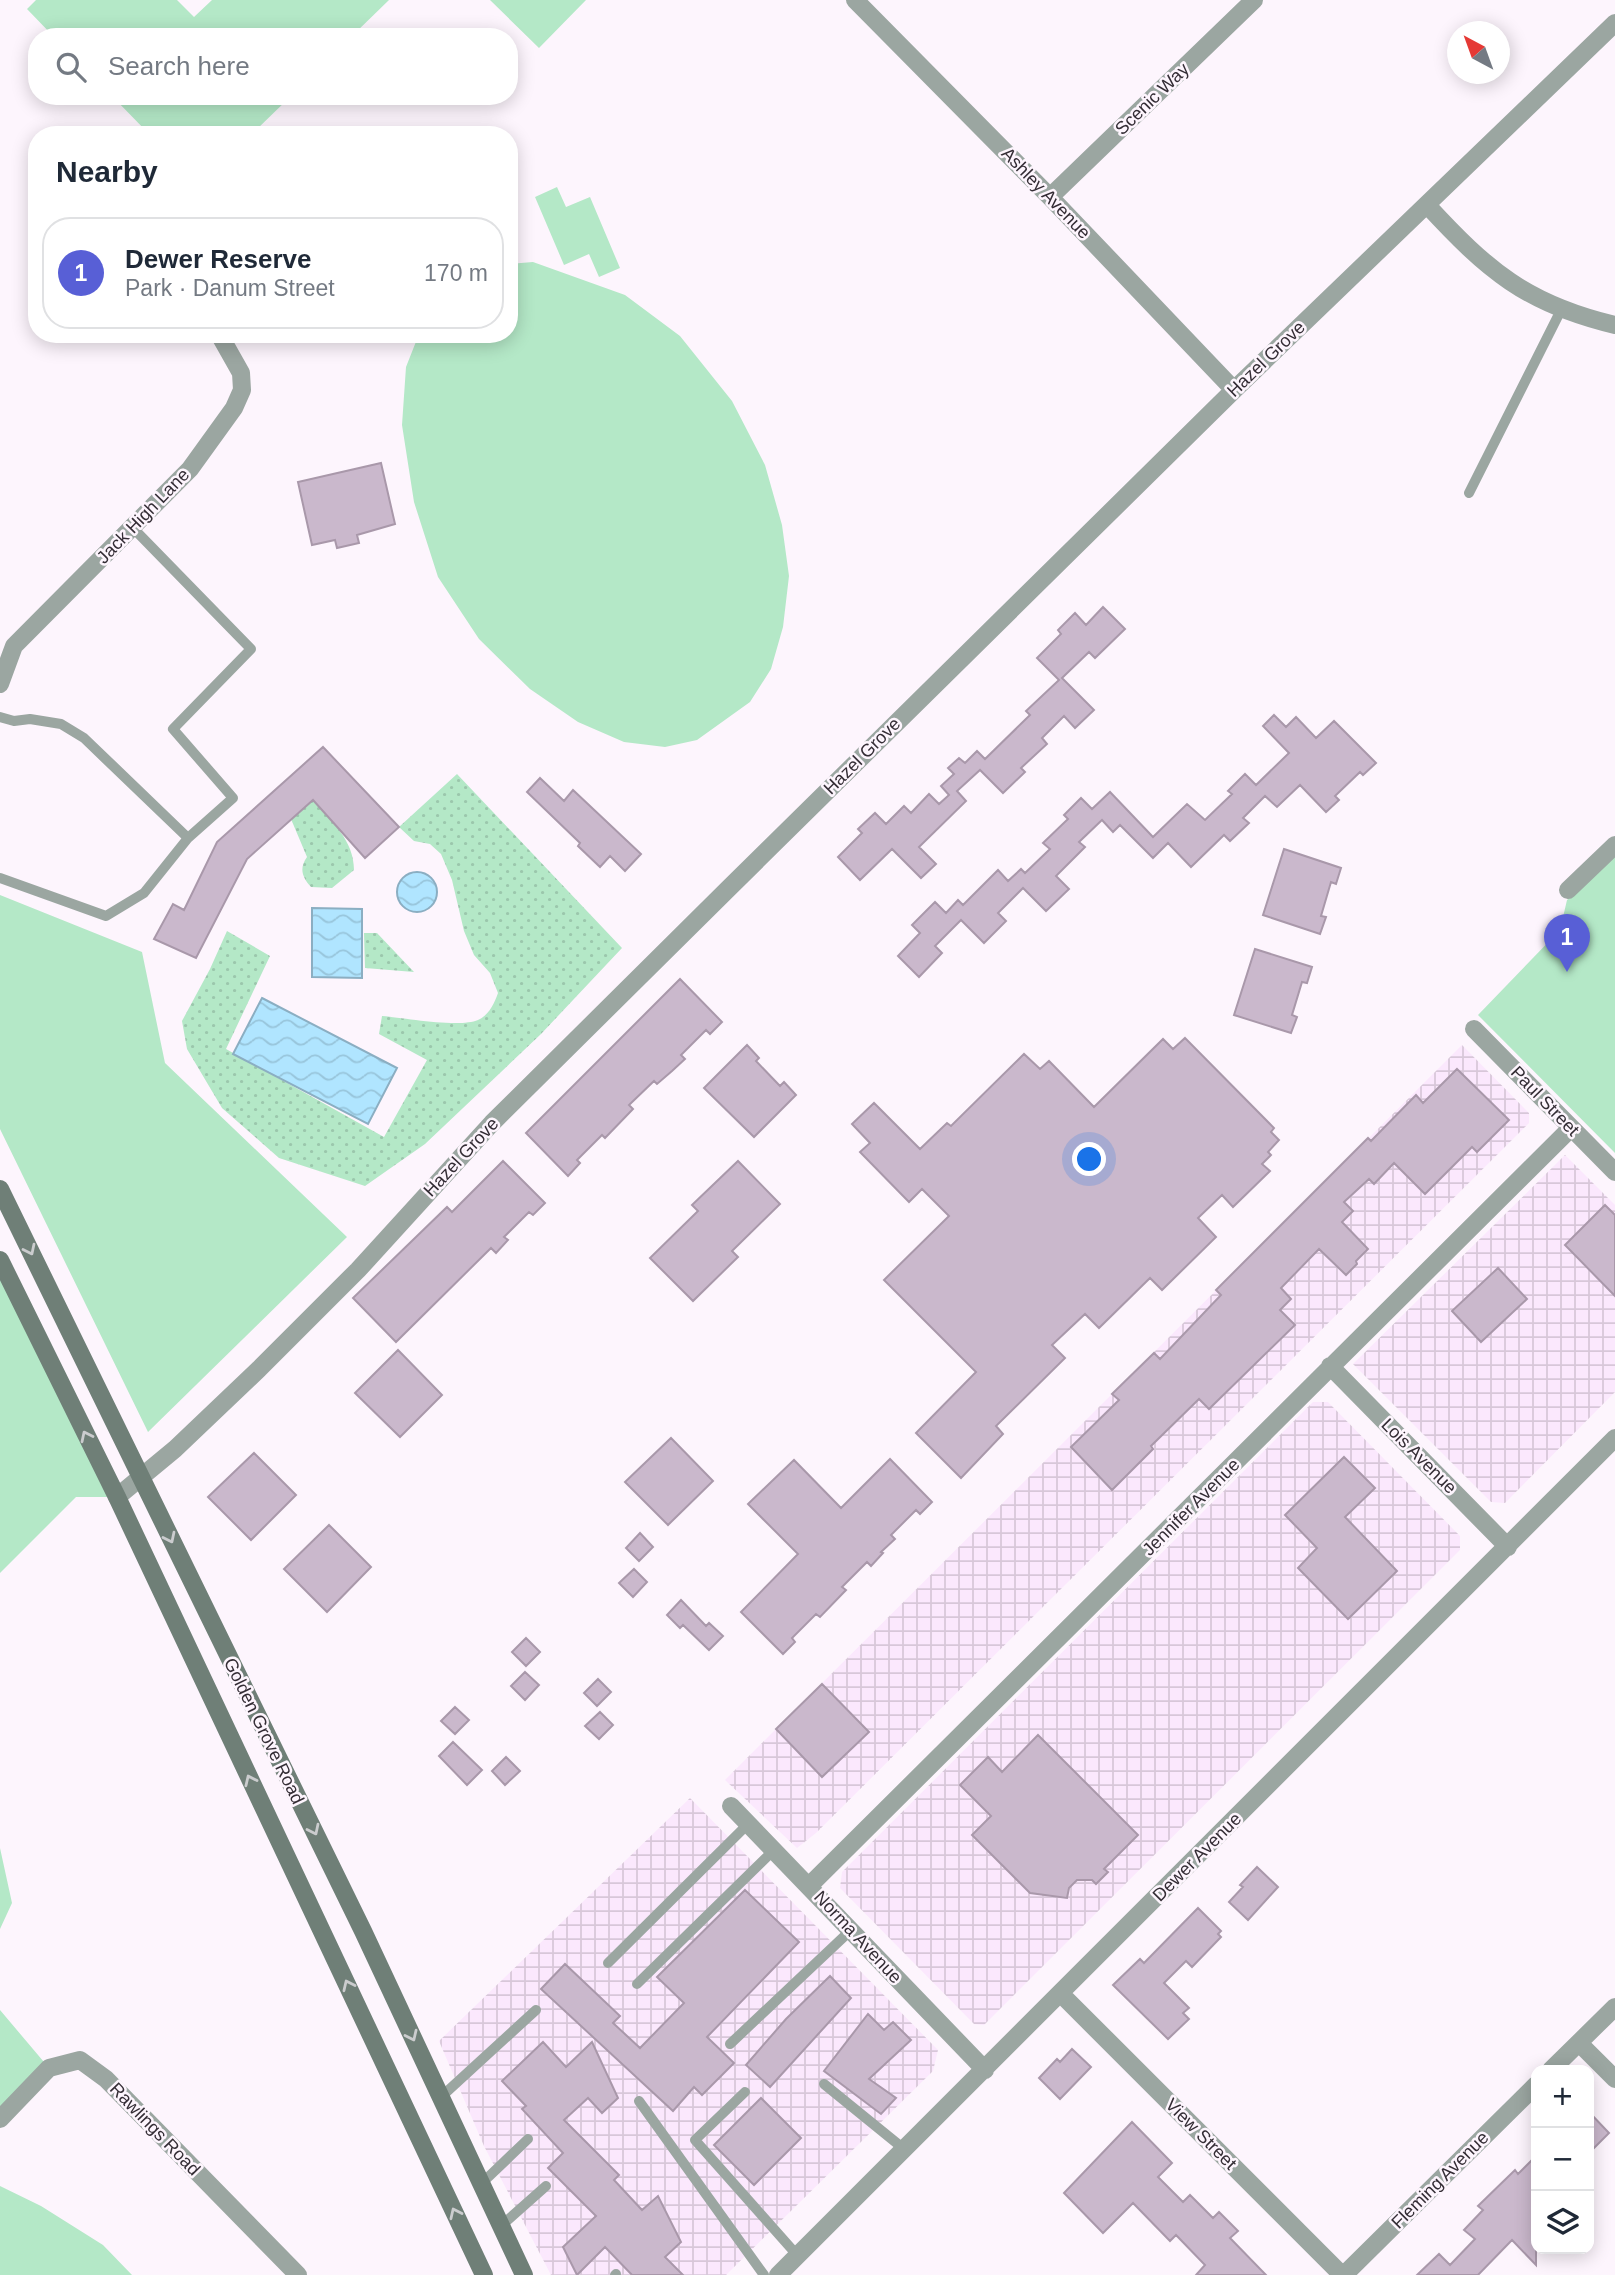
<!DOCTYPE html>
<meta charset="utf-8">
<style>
:root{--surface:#fff;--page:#f2f2f3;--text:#1f2937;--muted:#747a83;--line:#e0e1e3;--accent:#585fd6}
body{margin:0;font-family:Arial,sans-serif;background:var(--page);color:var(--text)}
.controls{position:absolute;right:21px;bottom:21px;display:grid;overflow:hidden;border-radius:14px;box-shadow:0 4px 18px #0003}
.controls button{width:63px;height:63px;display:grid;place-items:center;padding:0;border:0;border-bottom:2px solid var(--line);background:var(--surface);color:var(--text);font:35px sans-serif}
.compass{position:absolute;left:1447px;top:21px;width:63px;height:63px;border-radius:50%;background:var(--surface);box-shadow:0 4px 18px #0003;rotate:319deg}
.you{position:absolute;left:1090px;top:1160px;width:24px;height:24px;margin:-18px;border:5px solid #fff;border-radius:50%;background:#1a73e8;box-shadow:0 0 0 10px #1a73e833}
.badge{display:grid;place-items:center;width:46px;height:46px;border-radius:50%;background:var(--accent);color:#fff;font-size:23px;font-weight:700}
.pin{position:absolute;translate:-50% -58px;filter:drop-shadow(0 2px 4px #0008)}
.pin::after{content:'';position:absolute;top:37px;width:24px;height:21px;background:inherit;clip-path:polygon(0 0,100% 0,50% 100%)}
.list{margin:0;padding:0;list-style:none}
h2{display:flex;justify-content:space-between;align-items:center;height:91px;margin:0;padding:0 28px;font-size:30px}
h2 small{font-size:23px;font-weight:400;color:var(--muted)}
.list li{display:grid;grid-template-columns:46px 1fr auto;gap:21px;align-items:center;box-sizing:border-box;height:112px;margin:0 14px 14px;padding:0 14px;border:2px solid var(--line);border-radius:28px}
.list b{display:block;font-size:26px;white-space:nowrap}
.list p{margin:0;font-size:23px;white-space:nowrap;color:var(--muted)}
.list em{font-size:23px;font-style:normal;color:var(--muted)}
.icon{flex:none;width:38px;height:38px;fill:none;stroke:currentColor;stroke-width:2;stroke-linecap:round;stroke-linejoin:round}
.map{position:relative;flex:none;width:1615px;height:2275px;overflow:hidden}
.search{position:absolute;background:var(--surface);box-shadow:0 4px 18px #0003;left:28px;top:28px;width:490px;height:77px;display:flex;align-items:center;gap:18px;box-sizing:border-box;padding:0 24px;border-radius:28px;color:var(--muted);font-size:26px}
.panel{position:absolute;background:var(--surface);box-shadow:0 4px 18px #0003;left:28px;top:126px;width:490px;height:217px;border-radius:28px}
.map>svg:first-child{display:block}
</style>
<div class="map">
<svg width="1615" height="2275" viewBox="0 0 1615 2275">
<defs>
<pattern id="industrial-grid" width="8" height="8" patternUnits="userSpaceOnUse" patternTransform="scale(1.75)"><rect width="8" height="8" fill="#fbe8fd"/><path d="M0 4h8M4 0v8" fill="none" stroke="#d8c7d9"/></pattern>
<pattern id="grass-dots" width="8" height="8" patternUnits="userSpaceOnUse" patternTransform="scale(1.75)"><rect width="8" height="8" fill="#b4e8c7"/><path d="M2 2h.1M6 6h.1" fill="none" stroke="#9bc7ac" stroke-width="1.8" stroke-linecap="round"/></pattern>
<pattern id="water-waves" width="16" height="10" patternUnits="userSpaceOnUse" patternTransform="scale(1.75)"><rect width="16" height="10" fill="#b0e5ff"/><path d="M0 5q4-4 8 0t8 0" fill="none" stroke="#98c5db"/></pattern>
</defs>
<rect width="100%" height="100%" fill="#fdf5fd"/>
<path fill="url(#industrial-grid)" d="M 1462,1045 L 1529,1113 L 1529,1123 L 816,1833 L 797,1848 L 725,1780 Z
M 1565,1155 L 1615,1205 L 1615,1392 L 1505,1503 L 1491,1502 L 1353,1364 Z
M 1313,1402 L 1328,1402 L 1460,1536 L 1460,1550 L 984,2025 L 974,2024 L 840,1888 L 842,1872 Z
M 690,1798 L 938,2050 L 933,2071 L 726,2275 L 551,2275 L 484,2146 L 439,2041 Z"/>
<path fill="url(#grass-dots)" d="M 457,774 L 622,948 L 541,1034 L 425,1144 L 365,1186 L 279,1158 L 222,1108 L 187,1049 L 182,1021 L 210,969 L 227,931 L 270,956 L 226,1049 L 384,1137 L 427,1060 L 379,1034 L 382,1016 C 405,1018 459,1028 478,1020 C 489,1015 494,1004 498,993 L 490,973 L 474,955 L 464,931 L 452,880 L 441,854 L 430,844 L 414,841 L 399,827 Z
M 313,800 C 331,821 354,840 354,870 L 332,888 L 311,887 C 302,877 299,868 307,857 L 291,819 Z
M 364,933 L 377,933 L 414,972 L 365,968 Z"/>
<path fill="#b4e8c7" d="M 36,0 L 177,0 L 194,17 L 212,0 L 389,0 L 351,37 L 54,37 L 27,9 Z
M 490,0 L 586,0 L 539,48 Z
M 112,96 L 291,96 L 251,135 L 150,135 Z
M 557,187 L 566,207 L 590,197 L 620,268 L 599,277 L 589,254 L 564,265 L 535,197 Z
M 533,262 L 625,295 L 680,336 L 732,401 L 765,465 L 782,525 L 789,576 L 783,627 L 771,669 L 750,702 L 697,740 L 665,747 L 624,742 L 578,722 L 530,689 L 479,639 L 438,577 L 414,502 L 402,425 L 406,367 L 419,334 L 509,334 L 509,264 Z
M 1615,854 L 1615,1153 L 1478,1015 L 1560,930 L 1567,900 Z
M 0,895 L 142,952 L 165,1063 L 347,1237 L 148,1432 L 0,1129 Z
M 0,1260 L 117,1497 L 76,1497 L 0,1573 Z
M 0,1848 L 12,1903 L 0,1929 Z
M 0,2010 L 49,2068 L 0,2119 Z
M 0,2186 L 41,2206 L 103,2245 L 132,2275 L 0,2275 Z"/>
<path fill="url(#water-waves)" stroke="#8baec2" stroke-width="2" d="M397 892a20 20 0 1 1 40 0a20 20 0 1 1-40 0Z
M 312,908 L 362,909 L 362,978 L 312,977 Z
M 262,998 L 397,1068 L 368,1124 L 233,1054 Z"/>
<path fill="#cab8cc" stroke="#a998aa" stroke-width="2" d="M 381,463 L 395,524 L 357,535 L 359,543 L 337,548 L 335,540 L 312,545 L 298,482 Z
M 1103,607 L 1125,629 L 1095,658 L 1089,652 L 1062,678 L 1094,710 L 1075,728 L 1064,716 L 1042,738 L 1047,744 L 1021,768 L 1025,772 L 1003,793 L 980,770 L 957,791 L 966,801 L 919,847 L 936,864 L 921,878 L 892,849 L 860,880 L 838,857 L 862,833 L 858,829 L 875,813 L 886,824 L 904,806 L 911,813 L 929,794 L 939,804 L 949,795 L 941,786 L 954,774 L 948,768 L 959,758 L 965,763 L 977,751 L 985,759 L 1030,715 L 1026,711 L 1059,680 L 1037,658 L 1061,634 L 1058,630 L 1075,613 L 1086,625 Z
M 1274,715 L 1286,727 L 1296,717 L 1316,738 L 1334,721 L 1376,763 L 1363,775 L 1360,772 L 1335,796 L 1339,800 L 1326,812 L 1300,785 L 1277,807 L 1265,796 L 1243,818 L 1249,823 L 1230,841 L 1224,835 L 1191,867 L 1168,843 L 1153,858 L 1120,825 L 1113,832 L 1102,820 L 1079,842 L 1085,847 L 1056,876 L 1069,889 L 1046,911 L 1023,888 L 998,913 L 1006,921 L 984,943 L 961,920 L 935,946 L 942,953 L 919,977 L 898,956 L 920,933 L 912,925 L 935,902 L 946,913 L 958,900 L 963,905 L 998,870 L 1008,881 L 1021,869 L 1025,873 L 1050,849 L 1043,843 L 1068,819 L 1064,815 L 1081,798 L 1092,809 L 1110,792 L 1153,837 L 1187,804 L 1205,820 L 1232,794 L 1228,791 L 1245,774 L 1256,785 L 1289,753 L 1263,726 Z
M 323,747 L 399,827 L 365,858 L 313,800 L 247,859 L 196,958 L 154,939 L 173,904 L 184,910 L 217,842 Z
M 540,778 L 564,801 L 573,790 L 641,854 L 625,871 L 610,856 L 600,867 L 578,846 L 580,843 L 527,792 Z
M 1284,849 L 1341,868 L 1336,884 L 1331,882 L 1321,916 L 1326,917 L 1320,934 L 1263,915 Z
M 1255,949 L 1312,967 L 1307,983 L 1302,982 L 1292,1015 L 1297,1017 L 1291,1033 L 1234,1015 Z
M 680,979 L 722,1022 L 710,1034 L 706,1030 L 681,1055 L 685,1059 L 672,1071 L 657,1084 L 654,1081 L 629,1105 L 633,1109 L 605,1138 L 602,1135 L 577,1160 L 580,1163 L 568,1176 L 526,1133 Z
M 1185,1038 L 1274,1128 L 1271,1132 L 1279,1140 L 1268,1152 L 1271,1155 L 1262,1164 L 1270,1171 L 1233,1207 L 1222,1195 L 1198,1218 L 1216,1237 L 1162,1290 L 1150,1278 L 1099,1328 L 1085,1314 L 1052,1345 L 1065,1358 L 996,1426 L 1003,1434 L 961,1478 L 916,1433 L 976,1372 L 884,1280 L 949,1216 L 922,1189 L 909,1202 L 860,1152 L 870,1143 L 852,1124 L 874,1103 L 920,1149 L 947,1123 L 951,1126 L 1024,1054 L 1040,1069 L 1049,1061 L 1094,1107 L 1163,1039 L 1173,1049 Z
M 747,1045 L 759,1058 L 756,1061 L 780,1086 L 784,1082 L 796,1095 L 754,1137 L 704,1088 Z
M 1457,1069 L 1509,1120 L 1477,1152 L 1472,1147 L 1425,1194 L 1394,1163 L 1374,1184 L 1369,1179 L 1344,1202 L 1353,1211 L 1342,1222 L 1368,1249 L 1356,1261 L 1357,1264 L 1346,1275 L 1319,1249 L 1281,1288 L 1291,1299 L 1280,1310 L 1295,1325 L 1209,1409 L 1199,1399 L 1151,1446 L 1153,1449 L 1112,1490 L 1071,1447 L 1119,1400 L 1112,1394 L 1154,1353 L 1160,1359 L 1221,1295 L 1216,1290 L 1368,1138 L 1371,1141 L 1416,1095 L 1423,1103 Z
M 503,1161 L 545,1203 L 533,1215 L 529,1212 L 504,1237 L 508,1240 L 496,1253 L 491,1248 L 396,1342 L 353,1298 L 447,1207 L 452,1212 Z
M 738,1161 L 780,1204 L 732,1251 L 738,1257 L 693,1301 L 650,1258 L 698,1211 L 692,1205 Z
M 1605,1205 L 1615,1215 L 1615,1296 L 1565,1245 Z
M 1498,1268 L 1527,1299 L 1481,1342 L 1452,1311 Z
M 398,1350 L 442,1395 L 400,1437 L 355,1393 Z
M 671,1438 L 713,1481 L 668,1525 L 625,1482 Z
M 254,1453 L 296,1495 L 251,1540 L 208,1497 Z
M 1344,1457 L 1375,1488 L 1345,1517 L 1397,1571 L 1348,1619 L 1298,1568 L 1317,1548 L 1285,1515 Z
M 890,1459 L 932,1502 L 920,1514 L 916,1510 L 891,1535 L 895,1539 L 881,1552 L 883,1553 L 871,1566 L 867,1562 L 842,1587 L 846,1590 L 820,1617 L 816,1614 L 792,1638 L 795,1642 L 783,1654 L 741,1612 L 798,1554 L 748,1504 L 794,1460 L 841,1508 Z
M 329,1525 L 371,1567 L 327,1612 L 284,1569 Z
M 640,1533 L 653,1547 L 639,1561 L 626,1548 Z
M 634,1569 L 647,1582 L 633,1597 L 619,1583 Z
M 681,1600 L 706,1626 L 709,1623 L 723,1636 L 709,1650 L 683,1625 L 680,1628 L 667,1615 Z
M 526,1638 L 540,1652 L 526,1666 L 512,1652 Z
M 525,1672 L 539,1685 L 525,1700 L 511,1686 Z
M 598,1679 L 611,1692 L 597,1706 L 584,1693 Z
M 822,1684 L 869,1732 L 822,1777 L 776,1729 Z
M 455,1707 L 469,1720 L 455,1734 L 441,1721 Z
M 600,1712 L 613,1725 L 599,1739 L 585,1726 Z
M 1038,1735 L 1138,1835 L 1104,1869 L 1108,1872 L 1096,1884 L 1092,1880 L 1077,1880 L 1069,1888 L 1067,1898 L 1030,1893 L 972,1835 L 991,1816 L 960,1785 L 988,1757 L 1002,1772 Z
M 453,1742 L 482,1770 L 467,1785 L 439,1756 Z
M 506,1757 L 520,1771 L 505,1785 L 492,1771 Z
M 1257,1867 L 1278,1887 L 1248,1920 L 1229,1902 L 1243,1887 L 1240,1885 Z
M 745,1890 L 799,1942 L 707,2037 L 734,2063 L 702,2095 L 694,2087 L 673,2111 L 541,1989 L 565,1964 L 620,2016 L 613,2023 L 640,2048 L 684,2003 L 657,1977 Z
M 1198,1908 L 1221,1931 L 1218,1934 L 1221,1937 L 1192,1967 L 1186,1961 L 1164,1983 L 1189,2008 L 1183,2013 L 1189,2019 L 1168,2039 L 1113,1985 L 1140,1959 L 1144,1963 Z
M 830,1976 L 851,1998 L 770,2087 L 746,2065 L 786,2019 Z
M 868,2014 L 884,2030 L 893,2022 L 911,2040 L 869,2079 L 896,2098 L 881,2114 L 824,2071 Z
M 543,2042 L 566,2067 L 592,2042 L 618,2098 L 602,2113 L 588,2098 L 564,2120 L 619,2175 L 614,2180 L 642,2210 L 658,2196 L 681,2242 L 665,2257 L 683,2275 L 632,2275 L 605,2247 L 577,2275 L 563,2247 L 596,2216 L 548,2168 L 563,2153 L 522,2109 L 526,2106 L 502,2081 Z
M 1072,2049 L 1091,2067 L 1060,2099 L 1039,2078 L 1057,2059 L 1060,2062 Z
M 761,2098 L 801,2138 L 754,2185 L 714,2145 Z
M 1589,2112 L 1609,2133 L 1589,2153 Z
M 1132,2122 L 1172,2163 L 1158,2177 L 1183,2202 L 1190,2195 L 1213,2218 L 1219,2212 L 1238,2231 L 1230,2238 L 1266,2275 L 1196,2275 L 1205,2265 L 1176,2235 L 1170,2241 L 1133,2203 L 1103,2233 L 1064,2193 Z
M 1536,2156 L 1536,2265 L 1512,2240 L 1478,2275 L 1417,2275 L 1439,2254 L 1450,2265 L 1475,2239 L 1464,2230 L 1483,2210 L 1478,2206 L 1515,2170 L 1518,2174 Z"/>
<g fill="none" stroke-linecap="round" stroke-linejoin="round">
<path stroke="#9ba6a1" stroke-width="10" d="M 1469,493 L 1561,310
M 0,717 L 14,721 L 30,719 L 61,724 L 84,738 L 188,838
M 0,878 L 106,916 L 144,893 L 188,838 L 233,798 L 173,729 L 251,649 L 133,528
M 608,1963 L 748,1824
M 637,1984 L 774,1850
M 730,2044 L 851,1930
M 824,2084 L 904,2149
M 745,2092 L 695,2140 L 797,2255
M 441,2097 L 536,2010
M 639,2101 L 764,2275
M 481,2184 L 528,2139
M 501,2226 L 546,2186
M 615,2275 L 616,2274"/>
<path stroke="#9ba6a1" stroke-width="18" d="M 855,0 L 1050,197 L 1234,390
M 1050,197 L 1254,0
M 1427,205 C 1487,270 1526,304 1615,325
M 0,684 L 14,646 L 190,469 L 234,408 L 242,390 L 241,373 L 219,334
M 1568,890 L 1615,845
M 1474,1029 L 1615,1172
M 1330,1366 L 1508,1547
M 117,1497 L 175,1449 L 259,1369 L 358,1270 L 492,1123 L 729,888 L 1234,390 L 1615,23
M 731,1806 L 985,2070
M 809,1886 L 1571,1128
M 1060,1993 L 1342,2275
M 1579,2043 L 1615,2079
M 1551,2070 L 1615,2007
M 0,2119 L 49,2068 L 80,2060 L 106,2079 L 298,2275
M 778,2275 L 1615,1438
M 1344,2275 L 1536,2085"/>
<path stroke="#6f7f77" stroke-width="18" d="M 0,1189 L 363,1931 L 524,2275
M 0,1260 L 117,1497 L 484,2275"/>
</g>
<defs><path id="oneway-chevron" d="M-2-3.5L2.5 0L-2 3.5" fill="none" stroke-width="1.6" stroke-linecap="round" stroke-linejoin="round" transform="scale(1.75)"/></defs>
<g stroke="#cbccce">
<use href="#oneway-chevron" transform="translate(30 1250) rotate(64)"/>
<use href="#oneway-chevron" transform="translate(86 1436) rotate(-116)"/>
<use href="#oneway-chevron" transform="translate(170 1538) rotate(64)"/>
<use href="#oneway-chevron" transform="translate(250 1780) rotate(-115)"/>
<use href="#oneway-chevron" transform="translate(314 1830) rotate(64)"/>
<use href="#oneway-chevron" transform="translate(348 1985) rotate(-115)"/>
<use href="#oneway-chevron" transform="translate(412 2036) rotate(65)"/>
<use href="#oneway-chevron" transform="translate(455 2213) rotate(-115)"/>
</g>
<g text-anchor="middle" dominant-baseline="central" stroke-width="5" stroke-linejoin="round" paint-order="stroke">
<g font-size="18" fill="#342d35" stroke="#fdf5fd">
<text transform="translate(1152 99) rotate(-44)">Scenic Way</text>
<text transform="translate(1046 193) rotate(46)">Ashley Avenue</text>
<text transform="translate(1266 359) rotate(-44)">Hazel Grove</text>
<text transform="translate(143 516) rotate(-46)">Jack High Lane</text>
<text transform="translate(862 756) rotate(-45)">Hazel Grove</text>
<text transform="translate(1545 1101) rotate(46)">Paul Street</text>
<text transform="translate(461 1157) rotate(-47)">Hazel Grove</text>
<text transform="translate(1419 1456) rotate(45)">Lois Avenue</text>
<text transform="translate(1191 1507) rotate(-45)">Jennifer Avenue</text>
<text transform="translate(264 1731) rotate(64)">Golden Grove Road</text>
<text transform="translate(1197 1857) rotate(-45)">Dewer Avenue</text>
<text transform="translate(858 1937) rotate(47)">Norma Avenue</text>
<text transform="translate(155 2129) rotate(46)">Rawlings Road</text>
<text transform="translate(1201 2134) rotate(45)">View Street</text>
<text transform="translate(1440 2180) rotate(-45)">Fleming Avenue</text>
</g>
</g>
</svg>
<div class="controls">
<button>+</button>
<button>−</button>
<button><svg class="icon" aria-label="layers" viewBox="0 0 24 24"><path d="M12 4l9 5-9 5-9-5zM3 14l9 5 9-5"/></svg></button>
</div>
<svg class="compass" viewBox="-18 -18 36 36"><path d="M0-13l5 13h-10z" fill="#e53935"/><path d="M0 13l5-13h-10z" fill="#747a83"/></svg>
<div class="you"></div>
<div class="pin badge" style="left:1567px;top:972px">1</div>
<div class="search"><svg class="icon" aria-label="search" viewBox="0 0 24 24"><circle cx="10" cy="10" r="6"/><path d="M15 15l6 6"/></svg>Search here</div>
<section class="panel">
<h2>Nearby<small></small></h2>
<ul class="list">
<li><span class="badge">1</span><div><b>Dewer Reserve</b><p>Park · Danum Street</p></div><em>170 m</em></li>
</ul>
</section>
</div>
